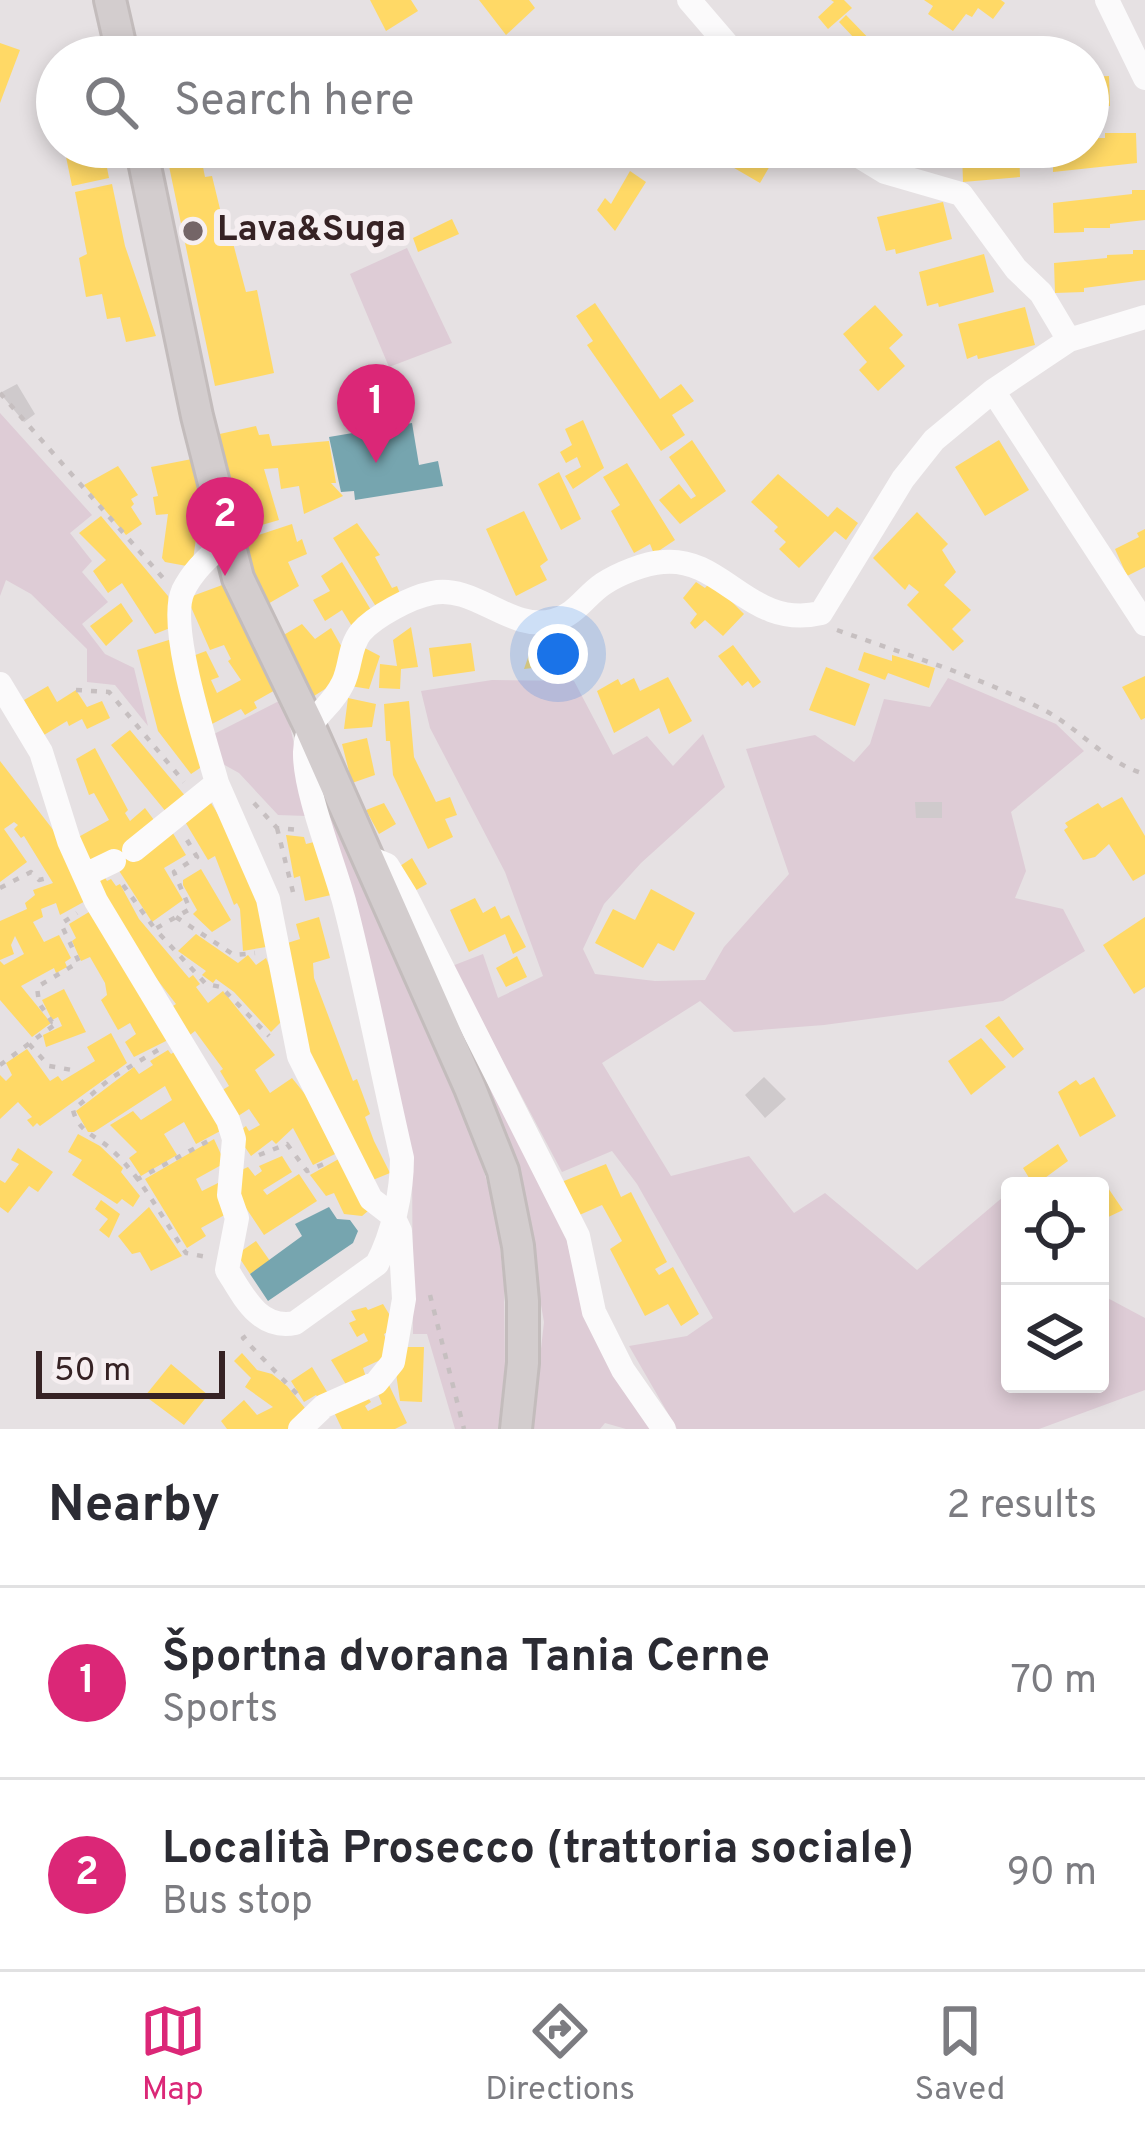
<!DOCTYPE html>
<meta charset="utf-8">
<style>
:root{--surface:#fff;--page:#f7f7f7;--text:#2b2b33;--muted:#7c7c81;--line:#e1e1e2;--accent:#db2777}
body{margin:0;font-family:Overpass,sans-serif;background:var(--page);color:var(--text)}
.controls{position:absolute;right:36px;bottom:36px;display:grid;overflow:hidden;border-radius:12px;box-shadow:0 6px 18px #0003}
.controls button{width:108px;height:108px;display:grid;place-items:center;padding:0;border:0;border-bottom:3px solid var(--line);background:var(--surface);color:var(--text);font:60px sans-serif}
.scale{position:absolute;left:36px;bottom:30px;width:189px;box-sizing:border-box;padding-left:12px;border:6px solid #362224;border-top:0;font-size:33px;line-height:42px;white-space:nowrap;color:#362224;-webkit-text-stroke:9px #f6eff1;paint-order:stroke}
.you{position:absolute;left:558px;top:654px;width:42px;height:42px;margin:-30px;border:9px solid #fff;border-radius:50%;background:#1a73e8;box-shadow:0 0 0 18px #1a73e833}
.badge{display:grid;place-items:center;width:78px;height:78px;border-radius:50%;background:var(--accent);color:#fff;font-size:39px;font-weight:700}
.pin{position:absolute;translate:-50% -99px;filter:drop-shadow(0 3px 6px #0008)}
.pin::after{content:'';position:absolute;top:63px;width:42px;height:36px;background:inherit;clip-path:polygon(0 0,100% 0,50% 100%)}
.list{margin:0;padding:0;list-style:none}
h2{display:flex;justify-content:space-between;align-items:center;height:156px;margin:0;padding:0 48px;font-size:51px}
h2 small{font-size:39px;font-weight:400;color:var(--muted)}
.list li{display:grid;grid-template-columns:78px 1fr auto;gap:36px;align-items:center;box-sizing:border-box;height:192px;padding:0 48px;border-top:3px solid var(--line)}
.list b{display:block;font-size:45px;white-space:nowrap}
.list p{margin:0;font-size:39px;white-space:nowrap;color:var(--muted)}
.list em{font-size:39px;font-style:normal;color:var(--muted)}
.icon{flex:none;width:66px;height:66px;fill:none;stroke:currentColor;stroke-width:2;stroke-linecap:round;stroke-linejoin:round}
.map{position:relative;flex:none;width:1145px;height:1429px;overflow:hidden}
.search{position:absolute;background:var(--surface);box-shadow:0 6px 18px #0003;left:36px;right:36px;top:36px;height:132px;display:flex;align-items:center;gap:30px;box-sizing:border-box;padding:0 42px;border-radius:66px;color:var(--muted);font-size:45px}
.sheet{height:540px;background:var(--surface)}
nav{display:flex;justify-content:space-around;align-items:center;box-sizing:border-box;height:168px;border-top:3px solid var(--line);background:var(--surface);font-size:33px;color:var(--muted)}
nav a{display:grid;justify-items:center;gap:6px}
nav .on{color:var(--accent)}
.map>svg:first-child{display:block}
</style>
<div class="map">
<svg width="1145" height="1429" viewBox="0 0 1145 1429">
<rect width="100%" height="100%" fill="#e6e1e3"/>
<path fill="#deccd6" d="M 407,248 L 452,343 L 389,367 L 350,274 Z
M 0,413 L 92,515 L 70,533 L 92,561 L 82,572 L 108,602 L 82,624 L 105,654 L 134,668 L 148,726 L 115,685 L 87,682 L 87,649 L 31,594 L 6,580 L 0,596 Z
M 948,678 L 1056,724 L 1084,751 L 1011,812 L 1026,871 L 1015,898 L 1063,909 L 1085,951 L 1003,1001 L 824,1025 L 734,1032 L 700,1001 L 602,1063 L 671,1176 L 749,1156 L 794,1213 L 825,1193 L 917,1270 L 1010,1191 L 1010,1384 L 1100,1384 L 1100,1294 L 1145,1318 L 1145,1390 L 1039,1429 L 677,1429 L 629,1346 L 687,1336 L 713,1318 L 637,1184 L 612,1151 L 562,1172 L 452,966 L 483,954 L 498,998 L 543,976 L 505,872 L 430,728 L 421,691 L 492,680 L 574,681 L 613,755 L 647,736 L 673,766 L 703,734 L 725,787 L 641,863 L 604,904 L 583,949 L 595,974 L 655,981 L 705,980 L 724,947 L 789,874 L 746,749 L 815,735 L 854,762 L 870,744 L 884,699 L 930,707 Z
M 281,700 C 297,737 297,776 307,816 L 278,815 L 239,773 L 221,763 L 214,734 Z
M 314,767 L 473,1130 L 497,1220 L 504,1285 L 505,1368 L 498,1429 L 455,1429 L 427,1334 L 413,1334 L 412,1154 Z
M 389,884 L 565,1233 L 582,1304 L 650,1429 L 626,1429 L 605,1423 L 600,1429 L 532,1429 L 544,1322 L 516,1162 Z"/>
<path fill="#ffd966" d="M 370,0 L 411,0 L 418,11 L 386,31 Z
M 479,0 L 529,0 L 535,8 L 506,35 Z
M 831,0 L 844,0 L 852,8 L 828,29 L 818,17 L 834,2 Z
M 924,0 L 1001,0 L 1005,3 L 993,19 L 978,8 L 972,17 L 966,14 L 953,31 L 928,14 L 933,6 Z
M 846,15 L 878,48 L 871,56 L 839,22 Z
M 618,36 L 642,57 L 598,57 Z
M 0,43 L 20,50 L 0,103 Z
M 1109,76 L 1110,106 L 1088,106 L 1088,77 Z
M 1105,133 L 1136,133 L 1137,163 L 1053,172 L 1053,147 L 1088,147 L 1088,138 L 1105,138 Z
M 64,147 L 103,147 L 109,178 L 72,186 Z
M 165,147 L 199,147 L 205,177 L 212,176 L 220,209 L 224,209 L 246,292 L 257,290 L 274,373 L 215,386 Z
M 698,147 L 781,147 L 760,183 Z
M 1019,147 L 1020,177 L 963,182 L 962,152 Z
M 630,171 L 646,182 L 615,231 L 597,210 L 605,198 L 611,204 Z
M 112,184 L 125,246 L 156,336 L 126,342 L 120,317 L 107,319 L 102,294 L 86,297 L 79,258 L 87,254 L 75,192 Z
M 1132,190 L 1145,190 L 1145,220 L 1110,224 L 1110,228 L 1084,228 L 1084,232 L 1054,233 L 1053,203 L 1132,194 Z
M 943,202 L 952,239 L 896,254 L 895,249 L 886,251 L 877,217 Z
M 452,219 L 459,234 L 418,252 L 413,238 Z
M 1133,250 L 1145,250 L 1145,280 L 1084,288 L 1084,292 L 1055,293 L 1054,263 L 1107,258 L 1107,255 L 1133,254 Z
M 984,254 L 994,292 L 939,307 L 938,303 L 927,306 L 919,272 Z
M 595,303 L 660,399 L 681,384 L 694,401 L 672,415 L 685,435 L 661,451 L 587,345 L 593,341 L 576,316 Z
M 875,305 L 903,335 L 889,348 L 905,366 L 878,391 L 859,370 L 867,362 L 843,334 Z
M 1025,307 L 1035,345 L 978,359 L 977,355 L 967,359 L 958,324 Z
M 583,420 L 604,468 L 573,489 L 565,476 L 581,467 L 577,457 L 566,463 L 560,452 L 572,445 L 565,429 Z
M 256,426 L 259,435 L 269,434 L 272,446 L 329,441 L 336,483 L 331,483 L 343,496 L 304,514 L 299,486 L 281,489 L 278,468 L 264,469 L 279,520 L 238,532 L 215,435 Z
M 692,440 L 726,491 L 680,524 L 659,500 L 679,484 L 691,499 L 696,496 L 669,457 Z
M 999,440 L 1029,490 L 985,516 L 955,467 Z
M 192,459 L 201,503 L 192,567 L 165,562 L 162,558 L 168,514 L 156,515 L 153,497 L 158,496 L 151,467 Z
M 627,463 L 675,540 L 654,554 L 650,544 L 634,553 L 611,511 L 620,505 L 603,477 Z
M 118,466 L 138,495 L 131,499 L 134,504 L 131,507 L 142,524 L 126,535 L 84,485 Z
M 559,472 L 581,519 L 561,530 L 538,484 Z
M 778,474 L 828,517 L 837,507 L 858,523 L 846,540 L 835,531 L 799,568 L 779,549 L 786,542 L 774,531 L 778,527 L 751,502 Z
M 524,511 L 548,560 L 540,566 L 547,580 L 516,596 L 486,529 Z
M 917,512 L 948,544 L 942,550 L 956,572 L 944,585 L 971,610 L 952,629 L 964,641 L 953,651 L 907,605 L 919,592 L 909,584 L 905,590 L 873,558 Z
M 101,516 L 168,596 L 175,626 L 155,634 L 122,583 L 108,593 L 93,571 L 106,560 L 79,533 Z
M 357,523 L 380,555 L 375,557 L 392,588 L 397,586 L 402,599 L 380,613 L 333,538 Z
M 292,524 L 297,542 L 302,539 L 307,554 L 288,562 L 299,586 L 266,605 L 240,541 Z
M 1145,529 L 1145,567 L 1127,576 L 1115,549 L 1139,537 L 1137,533 Z
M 342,562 L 374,615 L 353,628 L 342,610 L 325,621 L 313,600 L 330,591 L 321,576 Z
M 711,581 L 744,614 L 723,636 L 705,620 L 695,629 L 690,623 L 697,614 L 683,598 L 696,582 L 705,588 Z
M 225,584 L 277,689 L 254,702 L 257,708 L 245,715 L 241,709 L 210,725 L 190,657 L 206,651 L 219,677 L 211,680 L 217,693 L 241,680 L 228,661 L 231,659 L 224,645 L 210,650 L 187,598 Z
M 121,603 L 133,621 L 106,646 L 90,626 Z
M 302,624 L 315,639 L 331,628 L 348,658 L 336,682 L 314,696 L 282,636 Z
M 411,627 L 418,667 L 401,669 L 400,689 L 379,688 L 380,664 L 397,666 L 393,640 Z
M 175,638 L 206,764 L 191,774 L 158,731 L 137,650 Z
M 471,643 L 475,671 L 433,677 L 429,648 Z
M 556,643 L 566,664 L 524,669 L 530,652 L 540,652 Z
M 359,645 L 380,656 L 369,689 L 350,686 Z
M 733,645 L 761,682 L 753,688 L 748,681 L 742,686 L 718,656 Z
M 864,652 L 892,661 L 892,655 L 935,668 L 929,688 L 888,673 L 885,680 L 858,670 Z
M 826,667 L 870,684 L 855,726 L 809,710 Z
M 1145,676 L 1145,718 L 1141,720 L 1122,687 Z
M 668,677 L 692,721 L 669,734 L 659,708 L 614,733 L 597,691 L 618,679 L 621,685 L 634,678 L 640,691 Z
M 48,686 L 57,702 L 76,690 L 87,707 L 102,701 L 110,718 L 87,729 L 82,719 L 69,726 L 67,721 L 44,735 L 24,700 Z
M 348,698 L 376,704 L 372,727 L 344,729 Z
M 409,701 L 414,757 L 436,802 L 450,797 L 457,815 L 445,819 L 453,837 L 428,849 L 393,775 L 390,741 L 386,741 L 384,704 Z
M 130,730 L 187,798 L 167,813 L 111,745 Z
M 367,738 L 375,775 L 352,783 L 342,744 Z
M 95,748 L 128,810 L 125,813 L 130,821 L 145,808 L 157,824 L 171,830 L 186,855 L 164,868 L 183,900 L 152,922 L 116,866 L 85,866 L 73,840 L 109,820 L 94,793 L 89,795 L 76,759 Z
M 0,761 L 71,853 L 89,899 L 60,915 L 56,903 L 41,909 L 43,917 L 33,922 L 44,942 L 59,935 L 71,958 L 65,962 L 67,967 L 56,973 L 54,968 L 21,986 L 51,1023 L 32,1037 L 0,1000 L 0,961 L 4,965 L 24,954 L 15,936 L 11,945 L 14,954 L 0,960 L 0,921 L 27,909 L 25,903 L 35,895 L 33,890 L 53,883 L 24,836 L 21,838 L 14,829 L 18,825 L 14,822 L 4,829 L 27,862 L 0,882 Z
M 1122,797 L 1145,836 L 1145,874 L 1133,881 L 1109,844 L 1095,857 L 1083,860 L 1064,830 L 1068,827 L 1065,823 L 1098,803 L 1102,808 Z
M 211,803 L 237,844 L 272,946 L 243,951 L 240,909 L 237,903 L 234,905 L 215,856 L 208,860 L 184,820 Z
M 384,803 L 396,824 L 379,834 L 366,810 Z
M 286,835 L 304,837 L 306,844 L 318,841 L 331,895 L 305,901 L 300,876 L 294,878 Z
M 412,858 L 427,884 L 411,893 L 397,868 Z
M 201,869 L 231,920 L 212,932 L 193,914 L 197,910 L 183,885 L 183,880 Z
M 103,874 L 107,881 L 111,879 L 116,886 L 120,884 L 139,919 L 189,978 L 193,975 L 200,984 L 196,987 L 208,1003 L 223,991 L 275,1055 L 255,1070 L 270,1093 L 292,1078 L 313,1104 L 341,1151 L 313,1165 L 293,1128 L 276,1144 L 272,1140 L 251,1156 L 236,1134 L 246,1126 L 249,1131 L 260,1125 L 249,1109 L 235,1118 L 219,1092 L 229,1086 L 220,1071 L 223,1069 L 195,1031 L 185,1039 L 167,1010 L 176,1004 L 139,956 L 96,881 Z
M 651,889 L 695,913 L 674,951 L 658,943 L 643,968 L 595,943 L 613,909 L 635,920 Z
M 475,898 L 483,913 L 495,906 L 501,919 L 509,915 L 526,947 L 513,954 L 505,934 L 469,952 L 450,910 Z
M 94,909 L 168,1040 L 134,1057 L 125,1042 L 136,1034 L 130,1023 L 118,1030 L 101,1000 L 107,995 L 105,983 L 90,957 L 81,961 L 72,941 L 76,938 L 69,924 Z
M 319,917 L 330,958 L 313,963 L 314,978 L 353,1081 L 357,1079 L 370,1114 L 365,1117 L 374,1141 L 390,1173 L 368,1182 L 303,1038 L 281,945 L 300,939 L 296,924 Z
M 1145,917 L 1145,987 L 1134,994 L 1103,945 Z
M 196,934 L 238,963 L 248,955 L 256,965 L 266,958 L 282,996 L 276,1002 L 288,1015 L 271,1032 L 234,992 L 216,979 L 213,983 L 202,975 L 206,971 L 178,951 Z
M 517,956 L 527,977 L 506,987 L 496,968 Z
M 64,989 L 86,1032 L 46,1047 L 43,1035 L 62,1026 L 58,1017 L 52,1020 L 42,1000 Z
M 999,1016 L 1024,1049 L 1013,1058 L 985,1026 Z
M 111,1033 L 127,1063 L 40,1126 L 37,1123 L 33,1127 L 27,1120 L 32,1117 L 18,1102 L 0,1119 L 0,1075 L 6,1081 L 12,1075 L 6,1063 L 27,1049 L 50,1081 L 58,1076 L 62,1081 L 95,1061 L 87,1047 Z
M 981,1038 L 1006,1067 L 971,1095 L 948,1061 Z
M 181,1048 L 224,1129 L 196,1144 L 184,1122 L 164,1134 L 177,1155 L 141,1176 L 129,1158 L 137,1152 L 110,1125 L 133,1111 L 141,1120 L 172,1100 L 165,1086 L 94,1132 L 88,1132 L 76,1111 L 134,1067 L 139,1074 L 153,1065 L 150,1061 L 168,1050 L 171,1054 Z
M 1094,1077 L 1116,1116 L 1080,1137 L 1058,1092 L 1076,1080 L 1080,1085 Z
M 78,1134 L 100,1146 L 123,1168 L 121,1172 L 140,1196 L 133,1207 L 122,1199 L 117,1204 L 72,1175 L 82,1160 L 68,1152 Z
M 214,1139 L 225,1163 L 196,1179 L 202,1191 L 220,1182 L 230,1212 L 201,1228 L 206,1236 L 187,1248 L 145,1179 Z
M 1058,1144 L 1068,1161 L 1034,1186 L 1023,1168 Z
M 18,1148 L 53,1172 L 38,1192 L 29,1186 L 8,1213 L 0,1207 L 0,1180 L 5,1183 L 19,1164 L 11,1160 Z
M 282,1156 L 292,1172 L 263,1190 L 267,1195 L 299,1174 L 317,1201 L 264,1235 L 234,1190 L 237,1172 L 248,1167 L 255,1176 L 262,1171 L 259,1166 Z
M 344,1156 L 368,1211 L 362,1216 L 344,1214 L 334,1193 L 326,1196 L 310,1175 Z
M 606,1164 L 621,1197 L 631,1192 L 667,1262 L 655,1269 L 659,1275 L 673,1267 L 699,1314 L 681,1326 L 668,1304 L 645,1316 L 610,1249 L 622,1241 L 602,1205 L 575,1217 L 559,1183 Z
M 1104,1182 L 1123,1210 L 1100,1221 L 1100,1185 Z
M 101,1200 L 120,1214 L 109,1238 L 99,1230 L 108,1219 L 95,1209 Z
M 149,1207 L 182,1256 L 151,1271 L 140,1252 L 132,1254 L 118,1236 Z
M 256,1241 L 270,1261 L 250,1274 L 237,1254 Z
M 383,1304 L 397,1327 L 384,1334 L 391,1355 L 363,1368 L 367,1380 L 350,1391 L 331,1360 L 368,1341 L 364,1333 L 357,1337 L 349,1323 L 356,1320 L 351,1311 L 366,1307 L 368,1310 Z
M 401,1347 L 424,1347 L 422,1402 L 400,1401 L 395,1366 Z
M 242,1353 L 257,1370 L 272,1374 L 287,1386 L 309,1413 L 293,1429 L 227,1429 L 221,1421 L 244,1400 L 257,1415 L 273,1407 L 245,1387 L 251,1378 L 234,1361 Z
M 171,1364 L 208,1395 L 184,1425 L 145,1396 Z
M 312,1367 L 329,1395 L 321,1401 L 316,1395 L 304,1402 L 291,1381 Z
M 389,1385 L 407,1423 L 395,1429 L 342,1429 L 332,1408 L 364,1392 L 371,1402 L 365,1406 L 368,1411 L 382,1404 L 376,1389 Z"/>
<path fill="#76a5af" d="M 412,423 L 419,465 L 438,461 L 443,486 L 355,500 L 354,491 L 341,492 L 329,437 Z
M 329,1207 L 337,1219 L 350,1220 L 358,1231 L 353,1243 L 268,1301 L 250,1274 L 302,1236 L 295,1224 Z"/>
<path fill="#cfcacc" d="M 17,384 L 35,414 L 24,422 L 0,393 Z
M 915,802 L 942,802 L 942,818 L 916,818 Z
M 764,1077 L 786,1099 L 765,1118 L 745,1095 Z"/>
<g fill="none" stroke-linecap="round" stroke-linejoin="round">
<defs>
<path id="major" d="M 110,0 L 123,57
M 141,147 L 197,416 L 238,578 L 309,725 L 470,1088 L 503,1171 L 518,1246 L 523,1301 L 523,1363 L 516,1429"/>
</defs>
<use href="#major" stroke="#c3bcbc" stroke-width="36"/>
<path stroke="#c6bfc0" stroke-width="4.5" stroke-dasharray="6 9" stroke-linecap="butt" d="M 0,393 L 163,578
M 837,630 C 907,655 978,676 1044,710 C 1079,728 1107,764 1145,774
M 76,690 L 109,692 L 184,782
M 254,803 L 277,828 L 298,830
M 277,828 L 293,892
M 187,840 L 197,857 L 174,872 L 190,909 L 155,929 L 206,984 L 221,987 L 269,1036
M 123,885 L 155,929
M 0,888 L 31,872 L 39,880 L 51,877
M 176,917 L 234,955 L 255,953
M 29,1044 L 49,1066 L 78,1071
M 158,1050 L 111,1078 L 73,1110 C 78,1132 97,1136 112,1150 C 142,1178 163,1219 186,1253 L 207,1257
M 0,1065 L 57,1023 L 52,1022 L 39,1003 L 37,987 L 79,962 L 61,924 L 77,913
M 259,1155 L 287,1144 L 307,1171 L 326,1163
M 136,1180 L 210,1140
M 430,1295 L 464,1429
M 246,1336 L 243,1338 L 299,1396"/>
<path stroke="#fbfafb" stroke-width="24" d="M 689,0 L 738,57
M 1107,0 L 1145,78
M 844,147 L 885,172 L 961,194 L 1016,269 L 1041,293 L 1069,340
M 1145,317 L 1069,340 L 993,391 L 1145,624
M 0,684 L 41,752 L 69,841 L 96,901 L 228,1120 L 234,1139 L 229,1195 L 237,1218 L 227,1270 C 244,1297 259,1330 295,1323 L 377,1264 C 393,1234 402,1192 402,1158 C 382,1072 366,986 344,901 C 333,861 304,790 305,752 C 307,713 328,714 343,683 C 351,667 349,646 361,632 C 375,616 411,597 432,593 C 475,584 510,632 553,621 C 576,615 585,596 603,584 C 618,574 645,563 663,562 C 724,556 749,630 821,613 L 903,479 L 934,440 L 993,391
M 217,783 L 268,899 L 299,1056 L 371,1199 L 393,1216 L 400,1231 L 404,1299 L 393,1362 L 376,1383 L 324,1406 L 300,1429
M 134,850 L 217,783 C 206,743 167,627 183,591 C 192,572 211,554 227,542
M 365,856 L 387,865 L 405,894 L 578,1236 L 594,1312 L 623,1370 L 664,1429
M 85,875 L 114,861"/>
<use href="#major" stroke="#d3cdce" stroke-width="30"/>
</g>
<circle fill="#746567" stroke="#f6eff1" stroke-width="4.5" cx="193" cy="231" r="12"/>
<g text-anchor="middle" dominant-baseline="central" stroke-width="12" stroke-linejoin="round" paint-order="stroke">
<g font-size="36" font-weight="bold" fill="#362224" stroke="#f6eff1" text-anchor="start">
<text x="217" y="231">Lava&amp;Suga</text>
</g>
</g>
</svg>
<div class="controls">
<button><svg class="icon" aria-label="locate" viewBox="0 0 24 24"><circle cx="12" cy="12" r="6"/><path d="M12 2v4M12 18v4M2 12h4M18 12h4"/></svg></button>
<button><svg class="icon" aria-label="layers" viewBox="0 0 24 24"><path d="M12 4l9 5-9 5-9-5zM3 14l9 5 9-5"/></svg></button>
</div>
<div class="scale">50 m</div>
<div class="you"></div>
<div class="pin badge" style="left:376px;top:463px">1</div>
<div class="pin badge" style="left:225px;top:576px">2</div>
<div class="search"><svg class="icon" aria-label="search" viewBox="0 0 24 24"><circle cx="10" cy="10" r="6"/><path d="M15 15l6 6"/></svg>Search here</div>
</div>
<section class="sheet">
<h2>Nearby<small>2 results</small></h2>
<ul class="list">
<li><span class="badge">1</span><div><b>Športna dvorana Tania Cerne</b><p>Sports</p></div><em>70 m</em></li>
<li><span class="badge">2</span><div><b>Località Prosecco (trattoria sociale)</b><p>Bus stop</p></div><em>90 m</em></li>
</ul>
</section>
<nav>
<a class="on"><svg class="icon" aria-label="map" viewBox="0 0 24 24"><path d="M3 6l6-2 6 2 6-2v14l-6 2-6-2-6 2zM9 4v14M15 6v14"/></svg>Map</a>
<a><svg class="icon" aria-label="directions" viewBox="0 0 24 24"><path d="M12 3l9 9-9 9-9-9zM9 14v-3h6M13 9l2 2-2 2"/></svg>Directions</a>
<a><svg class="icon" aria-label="saved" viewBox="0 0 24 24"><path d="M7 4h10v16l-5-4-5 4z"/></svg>Saved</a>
</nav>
